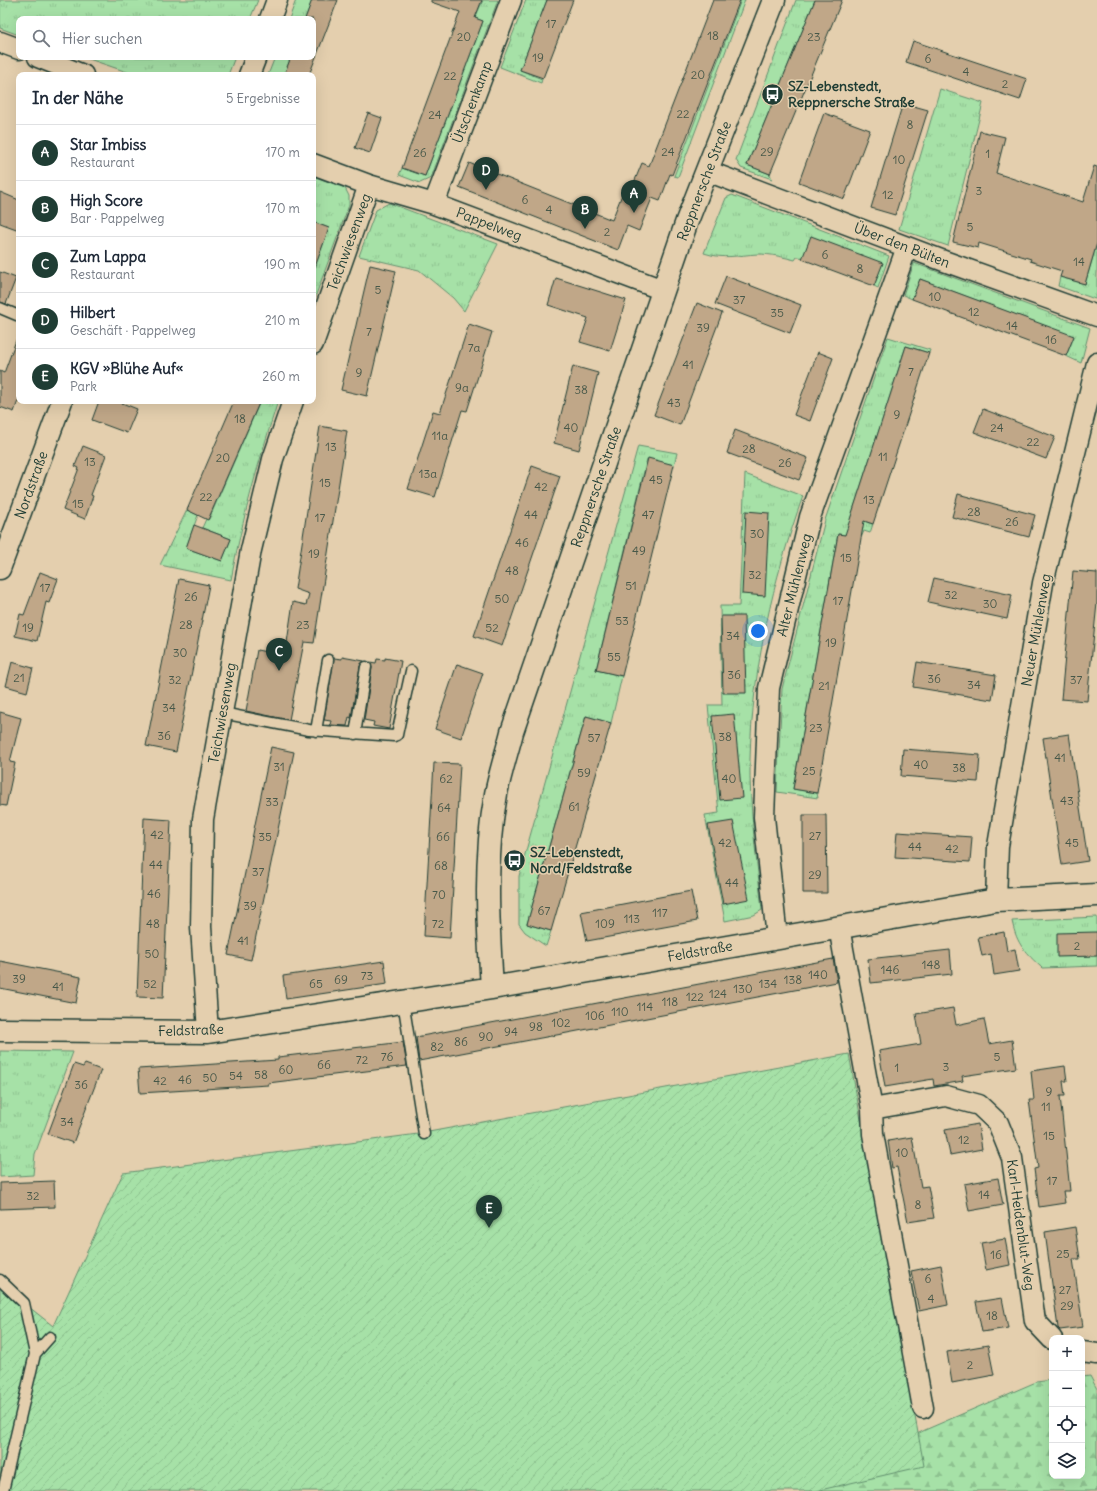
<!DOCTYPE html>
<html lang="de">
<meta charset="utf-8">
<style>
:root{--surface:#fff;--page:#f6f6f7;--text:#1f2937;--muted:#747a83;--line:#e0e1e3;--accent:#1f3d34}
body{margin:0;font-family:Delius,sans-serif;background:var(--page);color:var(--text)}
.controls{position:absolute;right:12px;bottom:12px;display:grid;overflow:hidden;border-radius:8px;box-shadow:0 4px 16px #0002}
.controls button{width:36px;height:36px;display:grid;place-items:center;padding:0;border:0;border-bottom:1px solid var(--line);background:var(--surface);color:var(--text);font:20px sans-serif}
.you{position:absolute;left:758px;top:631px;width:14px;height:14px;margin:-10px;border:3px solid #fff;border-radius:50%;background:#1a73e8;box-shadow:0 0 0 6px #1a73e833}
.badge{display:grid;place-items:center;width:26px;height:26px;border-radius:50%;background:var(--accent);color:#fff;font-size:13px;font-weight:700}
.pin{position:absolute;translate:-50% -33px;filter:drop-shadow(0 1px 2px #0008)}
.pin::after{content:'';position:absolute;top:21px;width:14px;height:12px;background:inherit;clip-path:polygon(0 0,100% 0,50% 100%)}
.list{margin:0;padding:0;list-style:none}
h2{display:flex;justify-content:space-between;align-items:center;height:52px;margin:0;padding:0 16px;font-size:17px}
h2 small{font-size:13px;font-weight:400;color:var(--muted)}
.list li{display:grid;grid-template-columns:26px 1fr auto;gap:12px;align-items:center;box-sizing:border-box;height:56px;padding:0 16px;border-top:1px solid var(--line)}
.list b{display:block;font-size:15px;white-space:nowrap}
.list p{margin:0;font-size:13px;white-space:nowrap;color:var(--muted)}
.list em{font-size:13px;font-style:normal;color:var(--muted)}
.icon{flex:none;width:22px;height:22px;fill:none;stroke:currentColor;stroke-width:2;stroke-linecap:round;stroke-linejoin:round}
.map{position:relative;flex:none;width:1097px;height:1491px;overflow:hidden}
.search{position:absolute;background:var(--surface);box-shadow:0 4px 16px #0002;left:16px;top:16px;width:300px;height:44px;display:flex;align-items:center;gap:10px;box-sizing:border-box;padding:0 14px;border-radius:8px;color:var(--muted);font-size:15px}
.panel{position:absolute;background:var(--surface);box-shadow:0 4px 16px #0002;left:16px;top:72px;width:300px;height:332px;border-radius:8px}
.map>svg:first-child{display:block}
</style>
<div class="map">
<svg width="1097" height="1491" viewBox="0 0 1097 1491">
<defs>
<pattern id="grass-tufts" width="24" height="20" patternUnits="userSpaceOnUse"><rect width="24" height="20" fill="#a6e1a7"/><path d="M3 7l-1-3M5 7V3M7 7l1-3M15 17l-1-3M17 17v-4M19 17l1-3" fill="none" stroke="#8ec290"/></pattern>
<pattern id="forest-firs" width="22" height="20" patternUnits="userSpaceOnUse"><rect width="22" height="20" fill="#a6e1a7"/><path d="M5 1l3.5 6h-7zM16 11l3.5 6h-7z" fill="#8ec290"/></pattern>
<pattern id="garden-furrows" width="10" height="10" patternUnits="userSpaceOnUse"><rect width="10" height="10" fill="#a6e1a7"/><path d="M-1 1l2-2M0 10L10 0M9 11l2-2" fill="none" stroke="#8ec290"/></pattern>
</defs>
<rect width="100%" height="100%" fill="#e4cfae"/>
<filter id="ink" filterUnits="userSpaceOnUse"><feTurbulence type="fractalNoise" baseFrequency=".025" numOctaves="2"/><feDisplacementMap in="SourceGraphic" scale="8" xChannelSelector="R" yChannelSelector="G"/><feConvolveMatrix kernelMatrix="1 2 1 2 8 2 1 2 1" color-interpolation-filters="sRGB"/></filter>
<g filter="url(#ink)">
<path fill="url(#grass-tufts)" stroke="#628f6e" d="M 0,0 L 258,0 L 250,19 L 19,19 L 19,35 L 0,28 Z
M 296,0 L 312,0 L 305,19 L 289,19 Z
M 483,0 L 498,0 L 431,178 L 420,183 L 399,175 L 402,168 L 425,176 L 483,21 L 475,18 Z
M 526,0 L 547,0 L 520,70 L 542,79 L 541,83 L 500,67 Z
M 741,0 L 745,0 L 678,177 L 674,176 Z
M 796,0 L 815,0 L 747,165 L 770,174 L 772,179 L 741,168 L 736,160 Z
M 83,57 L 235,57 L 228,75 L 136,75 Z
M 275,57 L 291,57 L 284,75 L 268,75 Z
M 940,89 L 983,103 L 948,246 L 899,229 Z
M 313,176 L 345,188 L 349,196 L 349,205 L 313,303 L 313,272 L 329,228 L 313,222 Z
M 732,195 L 889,256 L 878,288 L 874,286 L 882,264 L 797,257 L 795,260 C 783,257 771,254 758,254 C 737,255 725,260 704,253 L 726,198 Z
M 389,203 L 498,244 L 464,311 L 453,298 L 419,270 L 359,256 L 376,210 Z
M 1097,243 L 1097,293 L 1095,299 L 1058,286 L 1060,277 L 1085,284 Z
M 914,263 L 1090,328 L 1081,363 L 1066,356 L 1074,337 L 920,279 L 912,299 L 903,295 Z
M 888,337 L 930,350 L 929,353 L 906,346 L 851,517 L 873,524 L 870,533 L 864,531 L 861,538 L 838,534 L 793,789 L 817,793 L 818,798 L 777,792 L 782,689 L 825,520 Z
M 254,401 L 278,401 C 259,460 242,519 231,580 L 160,565 L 187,510 L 198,515 L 186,548 L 222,561 L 231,539 L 202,528 L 206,519 L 209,519 L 259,404 Z
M 638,446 L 677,453 L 674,465 L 647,459 L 596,670 L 622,676 L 611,723 L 586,716 L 527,924 L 551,931 L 546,946 L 525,932 L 519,924 L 519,876 Z
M 745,474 L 803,496 C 773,580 752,669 750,759 C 749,809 757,860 762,910 L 754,915 L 725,921 L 705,815 L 719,813 L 708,705 L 722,705 L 720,606 L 739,606 Z
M 1097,917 L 1097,966 L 1042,968 C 1025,952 1017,945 1012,921 Z
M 0,1051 L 73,1052 L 35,1154 L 33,1175 L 0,1177 Z"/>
<path fill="url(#forest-firs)" stroke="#628f6e" d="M 1090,1376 L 1097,1389 L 1097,1491 L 804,1491 L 925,1430 L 1036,1382 L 1052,1380 L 1052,1476 L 1082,1476 L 1082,1377 Z"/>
<path fill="url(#garden-furrows)" stroke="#628f6e" d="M 849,1054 L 924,1466 L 816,1491 L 0,1491 L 0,1284 L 53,1326 L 123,1173 L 418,1134 Z"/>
<path fill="#c0a788" stroke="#1f3d34" d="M 312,0 L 338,0 L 309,75 L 284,75 L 291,57 L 313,57 L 313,19 L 305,19 Z
M 431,0 L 482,0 L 475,18 L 483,21 L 425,176 L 402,168 L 460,12 L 431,2 Z
M 547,0 L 573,0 L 543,78 L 520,70 Z
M 713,0 L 740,0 L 672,175 L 670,174 L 660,201 L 652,198 L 639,231 L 627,226 L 618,250 L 459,187 L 469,163 L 612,220 L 625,187 L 631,190 L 642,163 L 649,166 Z
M 815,0 L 842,0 L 770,174 L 747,165 Z
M 913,41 L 1027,79 L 1020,100 L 906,62 Z
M 903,103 L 928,110 L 895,215 L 871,208 Z
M 368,113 L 382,118 L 370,153 L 355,148 Z
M 824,113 L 870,130 L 844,199 L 799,182 Z
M 980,131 L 1005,137 L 996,173 L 1083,202 L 1094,166 L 1097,167 L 1097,243 L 1085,284 L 1060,277 L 1062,271 L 1030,261 L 1031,259 L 979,243 L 978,248 L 953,242 Z
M 0,192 L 19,200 L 19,230 L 0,223 Z
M 313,222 L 329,228 L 315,267 L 313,267 Z
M 811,236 L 883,263 L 874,286 L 802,259 Z
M 370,265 L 396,271 L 367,396 L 341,390 Z
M 0,272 L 16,278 L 6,304 L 0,302 Z
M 726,276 L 801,305 L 790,333 L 715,304 Z
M 556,278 L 626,300 L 610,351 L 580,342 L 588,318 L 548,305 Z
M 920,279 L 1074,336 L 1066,356 L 912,299 Z
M 697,303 L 722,313 L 680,425 L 654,415 Z
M 469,324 L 492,332 L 467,411 L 462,410 L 435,497 L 408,489 L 433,411 L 440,413 Z
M 18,335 L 19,398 L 14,412 L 0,407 L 0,371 L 4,373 Z
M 906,346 L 929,353 L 873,524 L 864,521 L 817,793 L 793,789 L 838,534 L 845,535 Z
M 818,352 L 833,358 L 810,421 L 794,415 Z
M 573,366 L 598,373 L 579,450 L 554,443 Z
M 99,401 L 117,401 L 137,409 L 127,433 L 92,420 Z
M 234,401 L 260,401 L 208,520 L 187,510 Z
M 983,409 L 1055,437 L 1046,459 L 974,432 Z
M 320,426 L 347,431 L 314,643 L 304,642 L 289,720 L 246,711 L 257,650 L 285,656 L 293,602 L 306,605 L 309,594 L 295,589 Z
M 735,430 L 808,458 L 799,480 L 727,453 Z
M 83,446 L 106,455 L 91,495 L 93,496 L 85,519 L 63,510 L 79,468 L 75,466 Z
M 648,458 L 674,465 L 622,676 L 596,670 Z
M 532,466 L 560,476 L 502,646 L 474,636 Z
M 958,494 L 1035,515 L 1029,537 L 952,517 Z
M 746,511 L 769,513 L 765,596 L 742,594 Z
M 194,525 L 231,539 L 222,561 L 186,548 Z
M 1073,571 L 1097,573 L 1097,603 L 1087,701 L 1061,699 Z
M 40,572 L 58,579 L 49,603 L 46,602 L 37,641 L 15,636 L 20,614 L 24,615 Z
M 934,578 L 1012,595 L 1007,619 L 928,602 Z
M 179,579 L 209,585 L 176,752 L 146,746 Z
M 721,616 L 744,616 L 746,693 L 723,693 Z
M 342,657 L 364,661 L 360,666 L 351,718 L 349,717 L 347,726 L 330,725 L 331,721 L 324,720 L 334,658 L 342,659 Z
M 385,658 L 401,661 L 389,729 L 373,726 L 374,722 L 364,720 L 372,668 L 370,662 L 376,663 L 377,659 L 385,660 Z
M 12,662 L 33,668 L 27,692 L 6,686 Z
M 917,662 L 996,675 L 992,700 L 913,687 Z
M 457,664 L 483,673 L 461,738 L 435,729 Z
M 0,712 L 21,718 L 10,762 L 15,763 L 6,806 L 0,805 Z
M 734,714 L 742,798 L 720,800 L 712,716 Z
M 586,716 L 611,723 L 551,931 L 527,924 Z
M 1069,734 L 1088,861 L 1062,865 L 1043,738 Z
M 271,747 L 294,752 L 251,960 L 228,955 Z
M 903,749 L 980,755 L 978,782 L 901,776 Z
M 434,763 L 460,764 L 450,938 L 424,936 Z
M 803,815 L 826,815 L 827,893 L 803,893 Z
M 144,818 L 171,820 L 163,998 L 137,997 Z
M 733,821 L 749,899 L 723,904 L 708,825 Z
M 897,832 L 972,837 L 970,862 L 895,857 Z
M 691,891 L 697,921 L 587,941 L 581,912 Z
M 1004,932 L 1007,951 L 1015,949 L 1019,971 L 994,975 L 991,954 L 982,956 L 978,937 Z
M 1097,932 L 1097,956 L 1057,957 L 1057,933 Z
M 950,950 L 952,974 L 871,983 L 868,959 Z
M 833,959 L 837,982 L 419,1061 L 416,1037 Z
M 0,961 L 81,977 L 76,1003 L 0,988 Z
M 384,961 L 387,984 L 286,999 L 283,976 Z
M 953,1008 L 956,1025 L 984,1019 L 989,1044 L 1012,1040 L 1016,1068 L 962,1076 L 963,1081 L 934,1086 L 933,1079 L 885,1087 L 879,1051 L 921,1044 L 916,1014 Z
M 403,1042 L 407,1066 L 268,1083 L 268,1085 L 140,1093 L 138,1069 L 278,1060 L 278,1057 Z
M 74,1064 L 83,1067 L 85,1064 L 101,1070 L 73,1143 L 48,1134 Z
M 1065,1066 L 1067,1081 L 1063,1081 L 1065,1096 L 1060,1096 L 1070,1191 L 1063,1191 L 1065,1203 L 1039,1207 L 1034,1169 L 1038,1168 L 1029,1100 L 1034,1100 L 1031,1071 Z
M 978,1124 L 982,1149 L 950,1155 L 945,1130 Z
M 912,1137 L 921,1187 L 928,1186 L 934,1218 L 908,1222 L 897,1167 L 892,1168 L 888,1141 Z
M 998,1178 L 1003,1205 L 969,1211 L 964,1184 Z
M 54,1181 L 55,1207 L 0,1209 L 0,1183 Z
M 1075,1227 L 1080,1259 L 1073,1259 L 1083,1327 L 1060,1330 L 1058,1328 L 1045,1232 Z
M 1005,1239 L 1010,1265 L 986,1270 L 981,1243 Z
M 941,1265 L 948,1305 L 919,1311 L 911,1271 Z
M 1002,1298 L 1008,1328 L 982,1332 L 976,1302 Z
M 988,1345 L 994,1375 L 952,1383 L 947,1352 Z"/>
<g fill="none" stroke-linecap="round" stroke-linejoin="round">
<defs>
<path id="lane" d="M 0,308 L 19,316
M 222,713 L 309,730 L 394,736 L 397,735 L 398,730 L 411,671
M 316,731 L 328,660
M 355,734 L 366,667
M 403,1001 L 424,1134
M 0,1280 L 24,1303 L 35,1354
M 3,1491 L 35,1354 L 50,1337"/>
<path id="street" d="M 270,19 L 277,0
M 0,42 L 19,49
M 38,57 L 83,75
M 249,75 L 256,57
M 313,164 L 369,185 L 434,204 L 663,290
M 707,171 L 944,261 L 1097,316
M 434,204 L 511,0
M 313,344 L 369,185
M 0,569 L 62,401
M 996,900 L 998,846 L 1043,583 L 1097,363
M 839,927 L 872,1109 L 873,1134 L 923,1408
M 777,938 L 764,817 L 769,688 L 810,517 L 907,247
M 208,1032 L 201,927 L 203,819 L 251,550 L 273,459 L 293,401
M 872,1109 L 946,1096 L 979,1105 L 998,1123 L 1012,1158 L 1035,1321 L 1052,1339
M 1082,1352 L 1097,1354"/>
<path id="secondary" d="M 492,988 C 488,923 484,858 496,794 C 500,773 507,752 512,732 L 687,221 L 774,0
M 0,1030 L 208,1032 L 492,988 L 996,900 L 1097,895"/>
</defs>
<use href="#lane" stroke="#1f3d34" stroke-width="13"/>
<use href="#street" stroke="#1f3d34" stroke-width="23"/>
<use href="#secondary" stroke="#1f3d34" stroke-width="25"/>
<use href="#lane" stroke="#e4cfae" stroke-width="10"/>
<use href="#street" stroke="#e4cfae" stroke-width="20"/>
<use href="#secondary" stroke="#e4cfae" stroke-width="22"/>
</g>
</g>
<defs>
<symbol id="bus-disc" viewBox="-11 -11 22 22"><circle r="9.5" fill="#1f3d34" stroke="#e4cfae"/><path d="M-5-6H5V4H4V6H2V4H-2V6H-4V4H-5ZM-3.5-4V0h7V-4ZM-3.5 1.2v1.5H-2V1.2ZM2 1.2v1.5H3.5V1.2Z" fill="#fff"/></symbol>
</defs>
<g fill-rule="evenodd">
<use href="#bus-disc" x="760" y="82" width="25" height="25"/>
<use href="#bus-disc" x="502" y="848" width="25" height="25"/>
</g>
<g text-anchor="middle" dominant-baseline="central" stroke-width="3" stroke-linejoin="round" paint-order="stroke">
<g font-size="12" fill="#475849">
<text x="551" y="23">17</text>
<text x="713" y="35">18</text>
<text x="464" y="36">20</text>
<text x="814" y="36">23</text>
<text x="538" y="57">19</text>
<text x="928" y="58">6</text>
<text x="966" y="71">4</text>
<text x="698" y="74">20</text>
<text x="450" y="75">22</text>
<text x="1005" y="83">2</text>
<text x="683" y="113">22</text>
<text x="435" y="114">24</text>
<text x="910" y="124">8</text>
<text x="668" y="151">24</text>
<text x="767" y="151">29</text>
<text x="420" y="152">26</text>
<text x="988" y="153">1</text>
<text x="899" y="159">10</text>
<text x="979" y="190">3</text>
<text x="888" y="194">12</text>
<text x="525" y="199">6</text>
<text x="549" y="209">4</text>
<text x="970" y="226">5</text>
<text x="607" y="231">2</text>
<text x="825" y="254">6</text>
<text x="1079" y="261">14</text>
<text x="860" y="268">8</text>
<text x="378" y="289">5</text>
<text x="935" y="296">10</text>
<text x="739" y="299">37</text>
<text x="974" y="311">12</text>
<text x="777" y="312">35</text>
<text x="1012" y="325">14</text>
<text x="703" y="327">39</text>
<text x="369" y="331">7</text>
<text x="1051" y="339">16</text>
<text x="474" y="347">7a</text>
<text x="688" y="364">41</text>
<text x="911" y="371">7</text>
<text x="359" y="372">9</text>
<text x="462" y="387">9a</text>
<text x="581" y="389">38</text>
<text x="674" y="402">43</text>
<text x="897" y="414">9</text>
<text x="240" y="418">18</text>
<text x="571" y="427">40</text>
<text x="997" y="427">24</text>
<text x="440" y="435">11a</text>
<text x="1033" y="441">22</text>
<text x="331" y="446">13</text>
<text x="749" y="448">28</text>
<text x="883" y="456">11</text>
<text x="223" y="457">20</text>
<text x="90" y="461">13</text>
<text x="785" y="462">26</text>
<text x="428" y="473">13a</text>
<text x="656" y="479">45</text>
<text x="325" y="482">15</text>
<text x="541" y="486">42</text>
<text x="206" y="496">22</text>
<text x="869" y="499">13</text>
<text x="78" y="503">15</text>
<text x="974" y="511">28</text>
<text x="531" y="514">44</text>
<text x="648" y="514">47</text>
<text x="320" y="517">17</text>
<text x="1012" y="521">26</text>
<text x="757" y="533">30</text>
<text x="522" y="542">46</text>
<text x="639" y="550">49</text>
<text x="314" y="553">19</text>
<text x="846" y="557">15</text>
<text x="512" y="570">48</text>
<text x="755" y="574">32</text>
<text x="631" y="585">51</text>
<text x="45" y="587">17</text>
<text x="951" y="594">32</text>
<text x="191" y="596">26</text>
<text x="502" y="598">50</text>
<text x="838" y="600">17</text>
<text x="990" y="603">30</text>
<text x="622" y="620">53</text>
<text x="186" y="624">28</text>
<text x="303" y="624">23</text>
<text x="28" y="627">19</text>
<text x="492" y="627">52</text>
<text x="733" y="635">34</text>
<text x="831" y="642">19</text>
<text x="180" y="652">30</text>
<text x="614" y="656">55</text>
<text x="734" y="674">36</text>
<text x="19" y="677">21</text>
<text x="934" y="678">36</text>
<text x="175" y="679">32</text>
<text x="1076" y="679">37</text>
<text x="974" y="684">34</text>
<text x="824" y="685">21</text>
<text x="169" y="707">34</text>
<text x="816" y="727">23</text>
<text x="164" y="735">36</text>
<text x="725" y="736">38</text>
<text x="594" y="737">57</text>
<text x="1060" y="757">41</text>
<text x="921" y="764">40</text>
<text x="279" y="766">31</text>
<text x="959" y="767">38</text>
<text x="809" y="770">25</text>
<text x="584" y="772">59</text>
<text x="446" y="778">62</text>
<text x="729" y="778">40</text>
<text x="1067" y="800">43</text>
<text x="272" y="801">33</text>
<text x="574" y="806">61</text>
<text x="444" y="807">64</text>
<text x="157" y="834">42</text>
<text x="815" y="835">27</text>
<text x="265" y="836">35</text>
<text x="443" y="836">66</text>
<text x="725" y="842">42</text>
<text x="1072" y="842">45</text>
<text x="915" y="846">44</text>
<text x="952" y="848">42</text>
<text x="156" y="864">44</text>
<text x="441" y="865">68</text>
<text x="258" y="871">37</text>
<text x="815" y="874">29</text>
<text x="732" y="882">44</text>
<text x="154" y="893">46</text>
<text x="439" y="894">70</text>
<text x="250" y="905">39</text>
<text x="544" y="910">67</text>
<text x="660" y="912">117</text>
<text x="632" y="918">113</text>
<text x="153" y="923">48</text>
<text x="438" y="923">72</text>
<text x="605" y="923">109</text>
<text x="243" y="940">41</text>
<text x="1077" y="945">2</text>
<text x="152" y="953">50</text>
<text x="931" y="964">148</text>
<text x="890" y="969">146</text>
<text x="818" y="974">140</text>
<text x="367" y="975">73</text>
<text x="19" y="978">39</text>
<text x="341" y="979">69</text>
<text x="793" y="979">138</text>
<text x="150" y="983">52</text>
<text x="316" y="983">65</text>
<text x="768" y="983">134</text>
<text x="58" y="986">41</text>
<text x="743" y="988">130</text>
<text x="718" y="993">124</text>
<text x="695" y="996">122</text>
<text x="670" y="1001">118</text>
<text x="645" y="1006">114</text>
<text x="620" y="1011">110</text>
<text x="595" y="1015">106</text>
<text x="561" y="1022">102</text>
<text x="536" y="1026">98</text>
<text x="511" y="1031">94</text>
<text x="486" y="1036">90</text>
<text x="461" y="1041">86</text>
<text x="437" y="1046">82</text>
<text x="387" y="1056">76</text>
<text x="997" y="1056">5</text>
<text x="362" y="1059">72</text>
<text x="324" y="1064">66</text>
<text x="946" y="1066">3</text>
<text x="897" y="1067">1</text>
<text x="286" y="1069">60</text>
<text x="261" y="1074">58</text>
<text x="236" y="1075">54</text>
<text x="210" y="1077">50</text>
<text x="185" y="1079">46</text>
<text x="160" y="1080">42</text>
<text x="81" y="1084">36</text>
<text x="1049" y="1091">9</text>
<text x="1046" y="1106">11</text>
<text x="67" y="1121">34</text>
<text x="1049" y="1135">15</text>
<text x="964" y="1139">12</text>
<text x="902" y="1152">10</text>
<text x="1052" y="1180">17</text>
<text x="984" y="1194">14</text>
<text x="33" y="1195">32</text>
<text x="918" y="1204">8</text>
<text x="1063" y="1253">25</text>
<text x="996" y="1254">16</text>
<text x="928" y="1278">6</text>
<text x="1065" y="1289">27</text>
<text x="931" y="1298">4</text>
<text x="1067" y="1305">29</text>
<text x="992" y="1315">18</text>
<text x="970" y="1364">2</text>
</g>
<g font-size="14" font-weight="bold" fill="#1f3d34" stroke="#e4cfae" text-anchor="start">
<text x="788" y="86">SZ-Lebenstedt,<tspan x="788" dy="16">Reppnersche Straße</tspan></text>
<text x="530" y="852">SZ-Lebenstedt,<tspan x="530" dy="16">Nord/Feldstraße</tspan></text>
</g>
<g font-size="14" fill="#1f3d34" stroke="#e4cfae">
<text transform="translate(472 102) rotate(-69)">Ütschenkamp</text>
<text transform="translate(704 181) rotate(-69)">Reppnersche Straße</text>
<text transform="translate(489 224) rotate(21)">Pappelweg</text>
<text transform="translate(349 242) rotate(-70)">Teichwiesenweg</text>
<text transform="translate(902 245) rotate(21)">Über den Bülten</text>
<text transform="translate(31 485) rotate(-70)">Nordstraße</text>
<text transform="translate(596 487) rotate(-71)">Reppnersche Straße</text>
<text transform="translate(794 585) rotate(-76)">Alter Mühlenweg</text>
<text transform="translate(1036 630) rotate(-80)">Neuer Mühlenweg</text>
<text transform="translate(222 713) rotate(-80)">Teichwiesenweg</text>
<text transform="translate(700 951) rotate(-10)">Feldstraße</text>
<text transform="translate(191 1030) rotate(-2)">Feldstraße</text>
<text transform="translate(1021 1225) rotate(82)">Karl-Heidenblut-Weg</text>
</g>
</g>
</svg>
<div class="controls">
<button>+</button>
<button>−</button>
<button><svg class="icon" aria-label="locate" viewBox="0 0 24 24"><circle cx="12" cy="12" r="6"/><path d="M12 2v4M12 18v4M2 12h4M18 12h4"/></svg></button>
<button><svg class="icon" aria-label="layers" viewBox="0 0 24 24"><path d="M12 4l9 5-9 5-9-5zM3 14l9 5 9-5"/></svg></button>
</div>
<div class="you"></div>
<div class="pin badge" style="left:634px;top:213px">A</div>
<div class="pin badge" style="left:585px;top:229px">B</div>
<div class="pin badge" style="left:279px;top:671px">C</div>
<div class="pin badge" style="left:486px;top:190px">D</div>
<div class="pin badge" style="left:489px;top:1228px">E</div>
<div class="search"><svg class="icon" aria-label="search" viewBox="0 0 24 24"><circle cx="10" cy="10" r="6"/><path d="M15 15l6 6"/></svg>Hier suchen</div>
<section class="panel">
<h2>In der Nähe<small>5 Ergebnisse</small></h2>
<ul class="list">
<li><span class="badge">A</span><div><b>Star Imbiss</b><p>Restaurant</p></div><em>170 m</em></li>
<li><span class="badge">B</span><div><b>High Score</b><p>Bar · Pappelweg</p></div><em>170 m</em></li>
<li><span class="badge">C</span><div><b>Zum Lappa</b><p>Restaurant</p></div><em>190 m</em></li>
<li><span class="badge">D</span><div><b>Hilbert</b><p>Geschäft · Pappelweg</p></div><em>210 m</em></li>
<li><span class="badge">E</span><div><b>KGV »Blühe Auf«</b><p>Park</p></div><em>260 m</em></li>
</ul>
</section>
</div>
